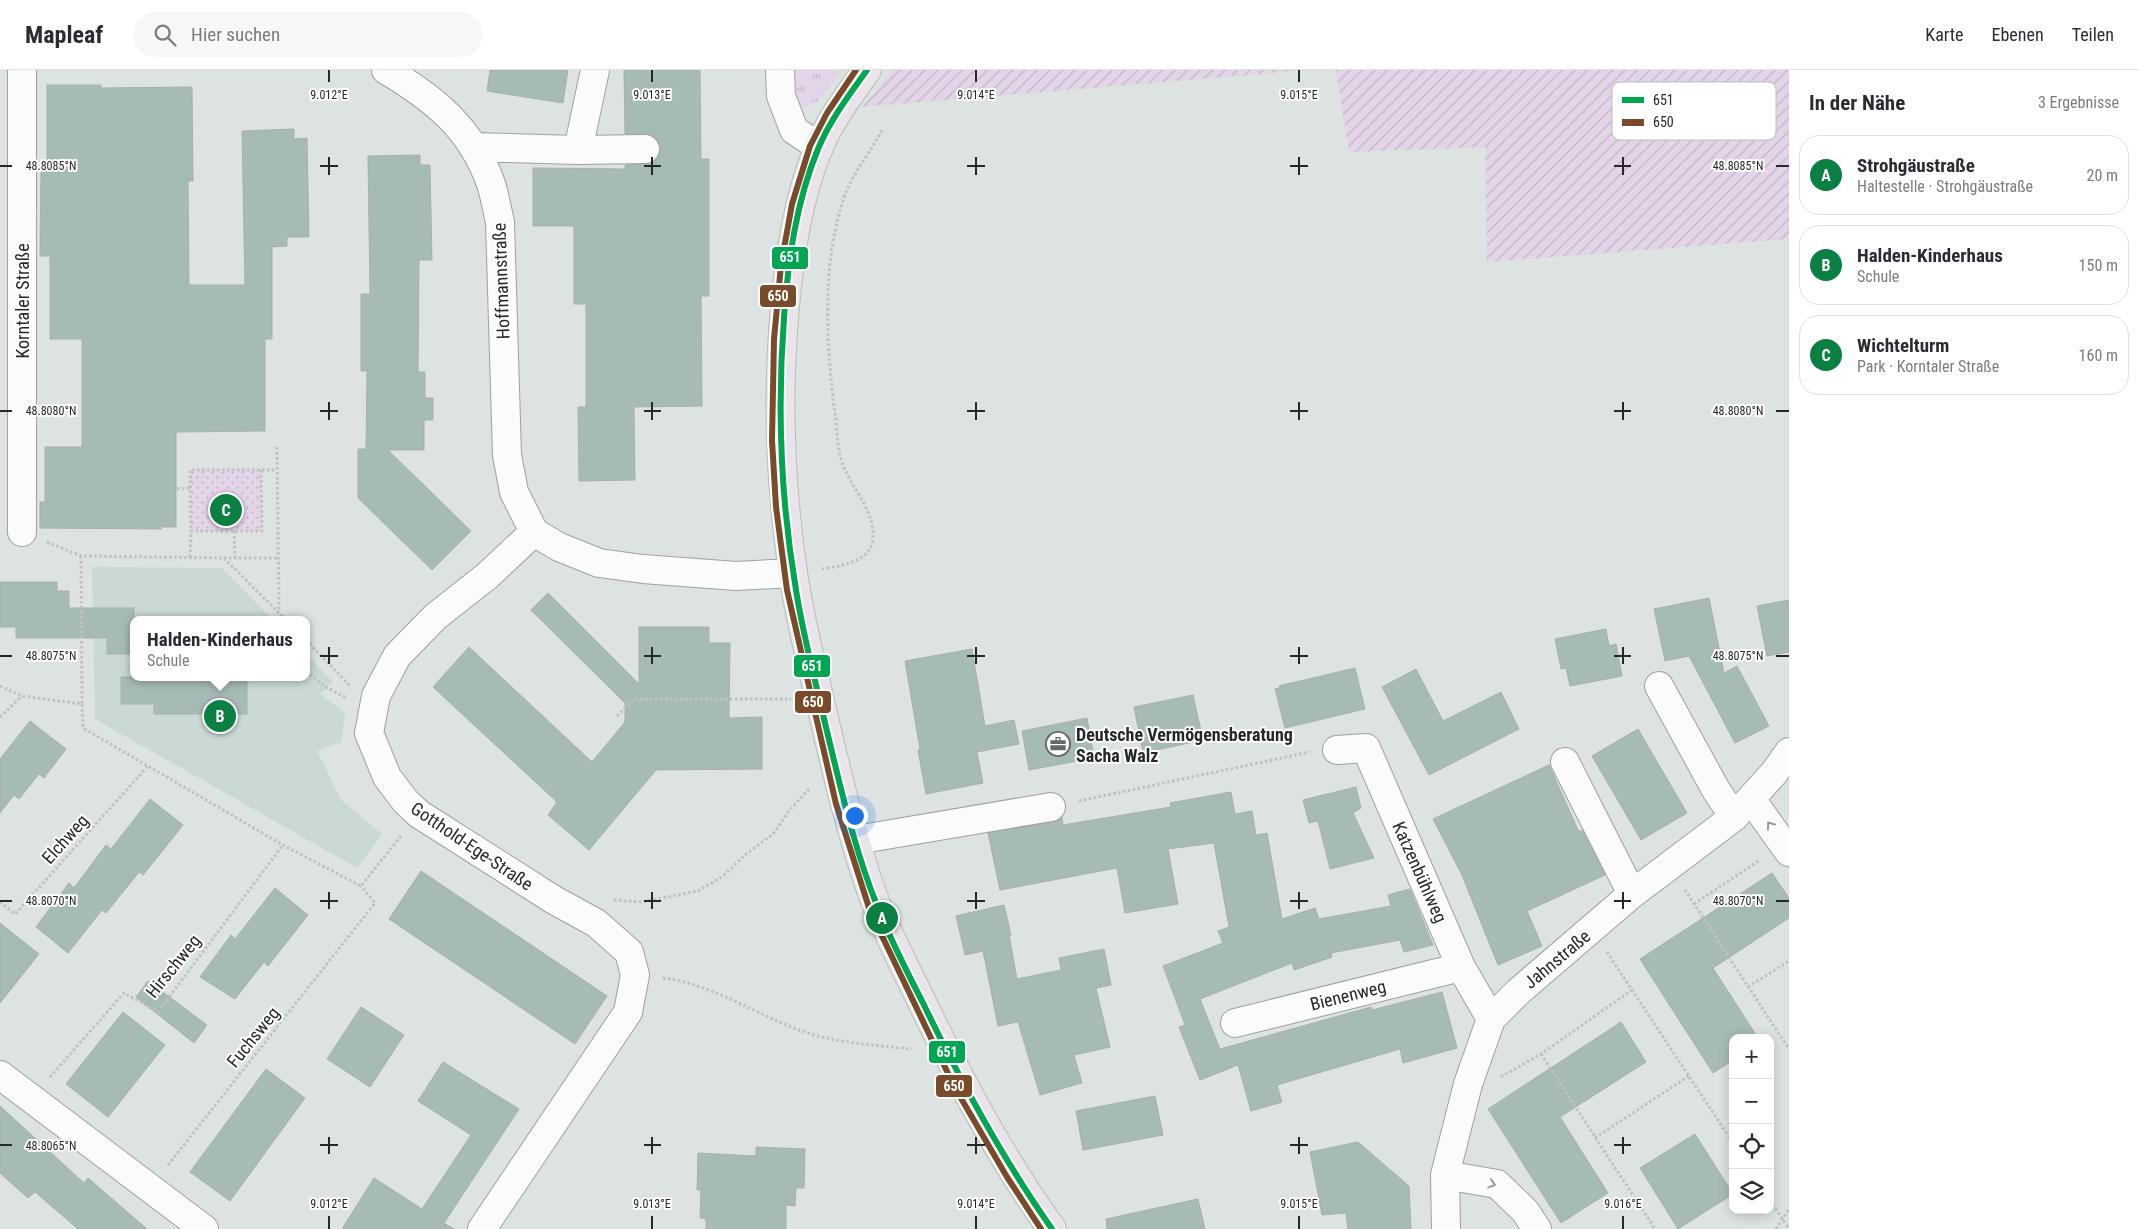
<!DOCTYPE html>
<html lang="de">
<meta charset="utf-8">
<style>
:root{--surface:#fff;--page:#f7f7f7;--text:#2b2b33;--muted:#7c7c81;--line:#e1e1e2;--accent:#0b8043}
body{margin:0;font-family:"Roboto Condensed",sans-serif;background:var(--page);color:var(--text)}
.controls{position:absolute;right:15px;bottom:15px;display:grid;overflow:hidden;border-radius:10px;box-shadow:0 2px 12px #0003}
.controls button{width:45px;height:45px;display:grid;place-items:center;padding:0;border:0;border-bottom:1px solid var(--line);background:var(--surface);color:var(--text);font:25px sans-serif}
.you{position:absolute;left:854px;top:745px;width:18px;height:18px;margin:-12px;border:4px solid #fff;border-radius:50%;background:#1a73e8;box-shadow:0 0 0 8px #1a73e833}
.badge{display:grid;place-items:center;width:32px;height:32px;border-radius:50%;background:var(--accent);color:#fff;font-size:16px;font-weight:700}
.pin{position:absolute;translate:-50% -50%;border:2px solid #fff;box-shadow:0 1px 5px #0006}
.popup{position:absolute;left:130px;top:546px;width:180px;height:65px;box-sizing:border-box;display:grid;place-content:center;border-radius:10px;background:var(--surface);filter:drop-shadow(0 1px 4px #0005);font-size:16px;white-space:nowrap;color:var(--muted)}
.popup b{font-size:19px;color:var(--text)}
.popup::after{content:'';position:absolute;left:50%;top:100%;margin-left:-10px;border:10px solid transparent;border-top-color:var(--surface)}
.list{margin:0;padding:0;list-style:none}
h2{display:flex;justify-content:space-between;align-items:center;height:65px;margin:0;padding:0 20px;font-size:21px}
h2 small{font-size:16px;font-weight:400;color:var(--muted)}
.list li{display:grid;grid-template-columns:32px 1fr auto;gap:15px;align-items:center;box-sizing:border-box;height:80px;margin:0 10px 10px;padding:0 10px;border:1px solid var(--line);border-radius:20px}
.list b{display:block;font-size:19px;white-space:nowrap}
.list p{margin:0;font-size:16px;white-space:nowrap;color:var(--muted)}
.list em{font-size:16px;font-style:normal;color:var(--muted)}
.icon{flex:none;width:28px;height:28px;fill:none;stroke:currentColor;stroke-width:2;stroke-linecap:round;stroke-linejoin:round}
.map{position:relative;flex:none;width:1789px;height:1159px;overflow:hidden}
header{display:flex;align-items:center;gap:30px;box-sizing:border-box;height:70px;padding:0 25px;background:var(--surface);border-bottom:1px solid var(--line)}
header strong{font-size:24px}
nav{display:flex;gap:28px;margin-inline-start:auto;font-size:18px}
.search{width:350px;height:45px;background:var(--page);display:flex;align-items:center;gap:12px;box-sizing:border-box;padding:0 18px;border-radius:28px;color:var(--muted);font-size:19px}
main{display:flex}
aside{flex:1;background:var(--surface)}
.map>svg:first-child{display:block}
</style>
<header>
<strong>Mapleaf</strong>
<div class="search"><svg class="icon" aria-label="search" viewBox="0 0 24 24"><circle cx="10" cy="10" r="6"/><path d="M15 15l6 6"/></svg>Hier suchen</div>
<nav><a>Karte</a><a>Ebenen</a><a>Teilen</a></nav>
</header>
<main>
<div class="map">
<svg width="1789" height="1159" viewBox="0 0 1789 1159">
<defs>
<pattern id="grass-tufts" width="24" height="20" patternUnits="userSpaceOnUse" patternTransform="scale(1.25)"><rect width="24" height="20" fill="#e3d4e8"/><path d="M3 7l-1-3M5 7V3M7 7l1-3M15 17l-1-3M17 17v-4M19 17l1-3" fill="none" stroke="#c3b6c7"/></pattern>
<pattern id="park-dots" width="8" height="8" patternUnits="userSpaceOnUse" patternTransform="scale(1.25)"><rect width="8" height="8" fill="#e3d4e8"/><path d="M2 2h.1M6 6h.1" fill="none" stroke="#c3b6c7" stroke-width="1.8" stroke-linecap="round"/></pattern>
<pattern id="garden-furrows" width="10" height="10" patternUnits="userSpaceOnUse" patternTransform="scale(1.25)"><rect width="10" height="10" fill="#e3d4e8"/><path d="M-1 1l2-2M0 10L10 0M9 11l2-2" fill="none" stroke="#c3b6c7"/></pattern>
</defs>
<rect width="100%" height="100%" fill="#dce3e1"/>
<path fill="#cad9d5" d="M 92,497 L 222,498 L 273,550 L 134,550 L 134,607 L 306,607 L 306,584 L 333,612 L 320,624 L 345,643 L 341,672 L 317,681 L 341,730 L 382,764 L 357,798 L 95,649 Z"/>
<path fill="url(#grass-tufts)" d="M 790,0 L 842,0 L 818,31 L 802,38 L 791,25 Z"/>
<path fill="url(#park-dots)" d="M 190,400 L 261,400 L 262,461 L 191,461 Z"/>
<path fill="url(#garden-furrows)" d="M 893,0 L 1307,0 L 862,37 Z
M 1336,0 L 1789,0 L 1789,169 L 1487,192 L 1485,77 L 1349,82 Z"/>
<path fill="#a7bbb6" stroke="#a9afad" d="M 490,0 L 568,0 L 563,33 L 487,21 Z
M 624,0 L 700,0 L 701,89 L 709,89 L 709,226 L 701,226 L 702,336 L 634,337 L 635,410 L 579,411 L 578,337 L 586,337 L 586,234 L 574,234 L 574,156 L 533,156 L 533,98 L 625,99 L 625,95 L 653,93 L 658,87 L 661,78 L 658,71 L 653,66 L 645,63 L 625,64 Z
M 47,15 L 101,15 L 101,18 L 192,17 L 193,111 L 188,111 L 189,215 L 245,215 L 242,61 L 294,59 L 294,69 L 307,68 L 309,167 L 287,167 L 287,176 L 272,177 L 272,269 L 265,269 L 265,361 L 176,362 L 176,457 L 161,457 L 161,459 L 40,458 L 40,432 L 45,432 L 45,377 L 82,377 L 82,269 L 50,269 L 50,186 L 40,186 L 41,100 L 47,100 Z
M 420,85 L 420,95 L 430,95 L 432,190 L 419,190 L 418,302 L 425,302 L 425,328 L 433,328 L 433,350 L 424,350 L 424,380 L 388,380 L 471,461 L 432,500 L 358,428 L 358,379 L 366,379 L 367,301 L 361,301 L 361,224 L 370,224 L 368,86 Z
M 0,512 L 57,512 L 57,521 L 69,521 L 69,538 L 134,538 L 134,584 L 107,584 L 107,568 L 16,568 L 16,557 L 0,557 Z
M 548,523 L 639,614 L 639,557 L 709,557 L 709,573 L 730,573 L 729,648 L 762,647 L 762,699 L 656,700 L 589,780 L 548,745 L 557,732 L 433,617 L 469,577 L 592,692 L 625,652 L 625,633 L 531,540 Z
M 1709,528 L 1724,603 L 1737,596 L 1769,656 L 1735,673 L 1689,586 L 1665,591 L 1654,539 Z
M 1789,530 L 1789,582 L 1767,586 L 1757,536 Z
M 1606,559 L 1609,576 L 1616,574 L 1622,606 L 1570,616 L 1566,598 L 1561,599 L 1555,569 Z
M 972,579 L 985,656 L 1014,650 L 1019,674 L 977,682 L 983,713 L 926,724 L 918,680 L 920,679 L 905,591 Z
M 1355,598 L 1365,639 L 1285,658 L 1275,619 L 1280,618 L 1279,616 Z
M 1416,599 L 1443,651 L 1501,622 L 1519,659 L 1429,705 L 1382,617 Z
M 121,607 L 247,607 L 247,644 L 154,644 L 154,634 L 121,634 Z
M 1193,625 L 1203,670 L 1143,683 L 1134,637 Z
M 1087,648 L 1094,688 L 1029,700 L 1022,661 Z
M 30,651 L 66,679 L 44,708 L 39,704 L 19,729 L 14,725 L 0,743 L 0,689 Z
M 1638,659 L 1687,743 L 1641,770 L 1592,686 Z
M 1549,695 L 1579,762 L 1582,760 L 1605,805 L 1527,841 L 1542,876 L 1498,895 L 1462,805 L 1433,749 Z
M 1356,717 L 1361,738 L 1353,743 L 1374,788 L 1330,799 L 1318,751 L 1309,753 L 1303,730 Z
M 1231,722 L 1235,744 L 1252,741 L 1256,765 L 1267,763 L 1282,849 L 1315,838 L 1319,849 L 1391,836 L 1388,825 L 1410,819 L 1433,875 L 1404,882 L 1400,870 L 1331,883 L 1332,887 L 1294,900 L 1292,893 L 1200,929 L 1220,979 L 1371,937 L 1372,940 L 1442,922 L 1457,978 L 1403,993 L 1400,979 L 1277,1015 L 1282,1032 L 1251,1041 L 1238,995 L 1200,1010 L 1179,957 L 1185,955 L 1163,896 L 1223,873 L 1218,861 L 1229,857 L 1214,773 L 1168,779 L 1178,834 L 1125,843 L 1117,798 L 1000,820 L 988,763 L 1054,752 L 1062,748 L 1063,755 L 1171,737 L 1170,733 Z
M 150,729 L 183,755 L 143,805 L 139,802 L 106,843 L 102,840 L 68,883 L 36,857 L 69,813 L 74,818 L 106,775 L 111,779 Z
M 421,801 L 607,926 L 575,974 L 389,849 Z
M 1772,803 L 1789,828 L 1789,848 L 1713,898 L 1758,968 L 1733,968 L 1733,990 L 1713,1003 L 1640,889 Z
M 275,818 L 308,845 L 268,896 L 264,892 L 235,929 L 200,907 L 231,865 L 235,869 Z
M 1004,835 L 1011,865 L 1009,865 L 1017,909 L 1061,900 L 1059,888 L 1104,879 L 1111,915 L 1096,918 L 1110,977 L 1074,985 L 1082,1013 L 1040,1025 L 1018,952 L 998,956 L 983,881 L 965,885 L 956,846 Z
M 0,853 L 39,884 L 0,933 Z
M 148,911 L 207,955 L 194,973 L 136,927 Z
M 361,937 L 404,965 L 370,1017 L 327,989 Z
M 123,942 L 165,975 L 108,1047 L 66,1014 Z
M 1621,952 L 1646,992 L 1560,1047 L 1608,1123 L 1561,1153 L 1488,1039 Z
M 443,992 L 519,1039 L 444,1153 L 454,1159 L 342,1159 L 374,1108 L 422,1139 L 471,1065 L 418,1031 Z
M 266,999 L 305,1028 L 230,1131 L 190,1102 Z
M 1155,1026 L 1163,1065 L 1083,1080 L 1076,1041 Z
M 0,1036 L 84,1113 L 88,1108 L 147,1159 L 78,1159 L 35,1122 L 28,1128 L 0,1103 Z
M 1695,1064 L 1733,1124 L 1678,1159 L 1640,1098 Z
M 1358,1072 L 1409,1116 L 1411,1159 L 1348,1159 L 1346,1143 L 1322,1145 L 1310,1082 Z
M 756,1077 L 805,1079 L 804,1118 L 796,1118 L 795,1136 L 786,1135 L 786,1159 L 706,1159 L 706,1149 L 700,1148 L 701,1120 L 697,1120 L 698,1083 L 756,1086 Z
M 1198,1129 L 1205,1159 L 1107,1159 L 1106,1149 Z"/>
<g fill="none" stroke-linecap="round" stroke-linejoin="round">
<defs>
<path id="minor" d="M 22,0 L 22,462
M 386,0 C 435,29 472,59 491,114 C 495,126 497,140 500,152 L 507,385 L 514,422 L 534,462
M 780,0 L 781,26 L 794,60 L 819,77
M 473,77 L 578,80 L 645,79
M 578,80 L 595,0
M 534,462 L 559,477 L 599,493 L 643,499 L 736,506 L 793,503
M 1659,616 L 1716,720 L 1734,747
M 1337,680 L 1366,678 L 1461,897 L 1491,949
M 1565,692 L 1632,824
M 1751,729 L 1789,782
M 856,770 L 1051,737
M 1235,953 L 1461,897
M 0,1005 L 204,1159
M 1445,1105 L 1497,1114 L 1525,1141 L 1537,1159
M 482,1159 L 628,942 L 635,905 L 629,882 L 596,853 L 554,830 L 419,744 L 406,732 L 387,707 L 369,663 L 376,626 L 397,586 L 435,547 L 487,506 L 534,462
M 1446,1159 L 1445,1105 L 1468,1014 L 1491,949 L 1518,922 L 1632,824 L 1734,747 L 1774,703 L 1789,682"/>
<path id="major" d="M 867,0 C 849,25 830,50 818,79 C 798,128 790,183 785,236 C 777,324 780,415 793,502 C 799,547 811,591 821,635 C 836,700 851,764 873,826 C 885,859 902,891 917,922 C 956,1003 999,1086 1052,1159"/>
</defs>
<use href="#minor" stroke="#9da2a1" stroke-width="30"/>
<use href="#major" stroke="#babdbd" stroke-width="30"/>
<path stroke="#bfc2c1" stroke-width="3" stroke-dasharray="2.5 2.5" stroke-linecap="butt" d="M 277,377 L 279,541
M 261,400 L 262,461 L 191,461 L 190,400 L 277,400
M 177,419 L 191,418
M 234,461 L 235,488
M 47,472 L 81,486 L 224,488 L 286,550
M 81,486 L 82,634
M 190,487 L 191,461
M 224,488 L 278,488
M 822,499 C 840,496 872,492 873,468 C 875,437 846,414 840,385 C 837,371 837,357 835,344 C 826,274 821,189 846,122 C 855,100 871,82 882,60
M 306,570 L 349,615
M 306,601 L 327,618 L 347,628
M 0,616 L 22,626 L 82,634 L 83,658 L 283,775 L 361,816 L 401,766
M 617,646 L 634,629 L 791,629
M 0,647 L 22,626
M 1079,731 L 1310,682
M 1685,820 L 1789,979
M 614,830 L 642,832 L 698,821 L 723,806 L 745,785 L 773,764 L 789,741 L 810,718
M 0,832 L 15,844 L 148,696
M 1694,834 L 1760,790
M 1607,882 L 1733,1073
M 663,908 C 708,913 756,944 799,960 C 834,973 875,975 912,979
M 1748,917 L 1789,891
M 1541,984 L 1655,1159
M 50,1007 L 124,923 L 158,942 L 283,775
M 1501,1007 L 1541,984 L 1632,920
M 1595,1068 L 1689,1006
M 168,1095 L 375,833 L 361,816
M 1770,1130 L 1789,1159
M 1776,1159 L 1789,1139"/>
<use href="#minor" stroke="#fafbfa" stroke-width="28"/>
<use href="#major" stroke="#e8e4e9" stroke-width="28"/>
<defs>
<path id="bus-1" d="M 867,0 C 849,25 830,50 818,79 C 796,132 788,191 784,248 C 777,339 781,431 796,520 C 803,565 815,609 825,653 C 840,715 854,779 878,838 C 891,871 907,902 923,933 C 961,1012 1002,1088 1052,1159"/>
<path id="bus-2" d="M 856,0 L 827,43 L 810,76 L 792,134 L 781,195 L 774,269 L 772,370 L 776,437 L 787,520 L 836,734 L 870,841 L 955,1018 L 1007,1107 L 1041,1159"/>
</defs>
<use href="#bus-1" stroke="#fff" stroke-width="10"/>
<use href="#bus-2" stroke="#fff" stroke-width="10"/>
<use href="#bus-1" stroke="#00a651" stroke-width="6"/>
<use href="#bus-2" stroke="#7a4b2a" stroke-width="6"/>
</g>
<defs><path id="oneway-chevron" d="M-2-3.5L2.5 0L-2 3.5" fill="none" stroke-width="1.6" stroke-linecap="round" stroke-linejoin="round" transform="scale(1.25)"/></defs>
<g stroke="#9a9c9b">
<use href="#oneway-chevron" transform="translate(1770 755) rotate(-126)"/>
<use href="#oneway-chevron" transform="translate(1492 1114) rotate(18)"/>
</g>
<path fill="none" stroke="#242827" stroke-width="2" d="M 329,0 L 329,12M 652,0 L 652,12M 976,0 L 976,12M 1299,0 L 1299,12M 329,87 L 329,105M 652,87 L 652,105M 976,87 L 976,105M 1299,87 L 1299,105M 1623,87 L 1623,105M 0,96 L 12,96M 320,96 L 338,96M 644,96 L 661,96M 967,96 L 985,96M 1290,96 L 1308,96M 1614,96 L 1631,96M 1776,96 L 1789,96M 329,332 L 329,350M 652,332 L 652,350M 976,332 L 976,350M 1299,332 L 1299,350M 1623,332 L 1623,350M 0,341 L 12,341M 320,341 L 338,341M 644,341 L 661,341M 967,341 L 985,341M 1290,341 L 1308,341M 1614,341 L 1631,341M 1776,341 L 1789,341M 329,577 L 329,594M 652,577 L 652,594M 976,577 L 976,594M 1299,577 L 1299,594M 1623,577 L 1623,594M 0,586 L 12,586M 320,586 L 338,586M 644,586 L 661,586M 967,586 L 985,586M 1290,586 L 1308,586M 1614,586 L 1631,586M 1776,586 L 1789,586M 329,822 L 329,839M 652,822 L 652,839M 976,822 L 976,839M 1299,822 L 1299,839M 1623,822 L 1623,839M 0,831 L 12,831M 320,831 L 338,831M 644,831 L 661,831M 967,831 L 985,831M 1290,831 L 1308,831M 1614,831 L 1631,831M 1776,831 L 1789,831M 329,1067 L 329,1084M 652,1067 L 652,1084M 976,1067 L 976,1084M 1299,1067 L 1299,1084M 1623,1067 L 1623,1084M 0,1075 L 12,1075M 320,1075 L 338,1075M 644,1075 L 661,1075M 967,1075 L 985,1075M 1290,1075 L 1308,1075M 1614,1075 L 1631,1075M 329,1146 L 329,1159M 652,1146 L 652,1159M 976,1146 L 976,1159M 1299,1146 L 1299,1159M 1623,1146 L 1623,1159"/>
<defs>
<symbol id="office-ring" viewBox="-11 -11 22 22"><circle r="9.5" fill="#fff" stroke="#646968" stroke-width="1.5"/><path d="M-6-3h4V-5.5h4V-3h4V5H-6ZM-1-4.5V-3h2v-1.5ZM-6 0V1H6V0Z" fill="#646968"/></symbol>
</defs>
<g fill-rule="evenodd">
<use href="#office-ring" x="1044" y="660" width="28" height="28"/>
</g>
<g text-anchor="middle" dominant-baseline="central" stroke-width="4" stroke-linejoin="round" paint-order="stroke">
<g font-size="18" fill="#242827" stroke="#fff">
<text transform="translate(501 211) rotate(-92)">Hoffmannstraße</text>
<text transform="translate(22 231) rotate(-90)">Korntaler Straße</text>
<text transform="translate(65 769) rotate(-48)">Elchweg</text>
<text transform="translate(472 776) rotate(34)">Gotthold-Ege-Straße</text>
<text transform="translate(1420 802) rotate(66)">Katzenbühlweg</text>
<text transform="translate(1557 889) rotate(-40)">Jahnstraße</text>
<text transform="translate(173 896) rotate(-51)">Hirschweg</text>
<text transform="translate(1348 925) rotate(-14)">Bienenweg</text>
<text transform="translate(253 967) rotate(-51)">Fuchsweg</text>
</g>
<g font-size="18" font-weight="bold" fill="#242827" stroke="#fff" text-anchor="start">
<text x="1076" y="664">Deutsche Vermögensberatung<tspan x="1076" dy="21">Sacha Walz</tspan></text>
</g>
</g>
<rect x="1612" y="12" width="164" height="58" rx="8" fill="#fff" stroke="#bdbebe" stroke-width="1"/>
<rect x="1622" y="27" width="22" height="6" fill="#00a651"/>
<rect x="1622" y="49" width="22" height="7" fill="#7a4b2a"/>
<g font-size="14" fill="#242827">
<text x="1653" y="35">651</text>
<text x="1653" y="57">650</text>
</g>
<g font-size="12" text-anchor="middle" fill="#242827" stroke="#fff" stroke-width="4" stroke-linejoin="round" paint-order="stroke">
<text x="329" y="29">9.012°E</text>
<text x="652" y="29">9.013°E</text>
<text x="976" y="29">9.014°E</text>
<text x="1299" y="29">9.015°E</text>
<text x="51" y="100">48.8085°N</text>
<text x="1738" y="100">48.8085°N</text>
<text x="51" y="345">48.8080°N</text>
<text x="1738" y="345">48.8080°N</text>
<text x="51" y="590">48.8075°N</text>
<text x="1738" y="590">48.8075°N</text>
<text x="51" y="835">48.8070°N</text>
<text x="1738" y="835">48.8070°N</text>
<text x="51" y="1080">48.8065°N</text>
<text x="329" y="1138">9.012°E</text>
<text x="652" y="1138">9.013°E</text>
<text x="976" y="1138">9.014°E</text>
<text x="1299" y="1138">9.015°E</text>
<text x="1623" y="1138">9.016°E</text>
</g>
<g stroke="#fff" stroke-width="2">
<rect x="771" y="176" width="38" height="24" rx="5" fill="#00a651"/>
<rect x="759" y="214" width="38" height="24" rx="5" fill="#7a4b2a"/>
<rect x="793" y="584" width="38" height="24" rx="5" fill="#00a651"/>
<rect x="794" y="620" width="38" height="24" rx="5" fill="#7a4b2a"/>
<rect x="928" y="970" width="38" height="24" rx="5" fill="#00a651"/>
<rect x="935" y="1004" width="38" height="24" rx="5" fill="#7a4b2a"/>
</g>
<g font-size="14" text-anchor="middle" font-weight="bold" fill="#fff">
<text x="790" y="192">651</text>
<text x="778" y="231">650</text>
<text x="812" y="601">651</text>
<text x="813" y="637">650</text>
<text x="947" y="987">651</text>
<text x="954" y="1021">650</text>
</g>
</svg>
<div class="controls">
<button>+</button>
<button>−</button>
<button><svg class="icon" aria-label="locate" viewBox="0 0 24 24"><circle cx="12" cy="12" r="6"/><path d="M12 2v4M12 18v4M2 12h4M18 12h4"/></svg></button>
<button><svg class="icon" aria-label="layers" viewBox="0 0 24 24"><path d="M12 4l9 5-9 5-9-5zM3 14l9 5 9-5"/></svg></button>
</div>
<div class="you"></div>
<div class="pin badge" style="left:882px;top:848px">A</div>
<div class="pin badge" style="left:220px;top:646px">B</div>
<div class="popup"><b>Halden-Kinderhaus</b>Schule</div>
<div class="pin badge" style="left:226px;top:440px">C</div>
</div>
<aside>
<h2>In der Nähe<small>3 Ergebnisse</small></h2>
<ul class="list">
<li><span class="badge">A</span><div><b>Strohgäustraße</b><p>Haltestelle · Strohgäustraße</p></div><em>20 m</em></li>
<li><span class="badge">B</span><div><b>Halden-Kinderhaus</b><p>Schule</p></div><em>150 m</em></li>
<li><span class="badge">C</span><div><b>Wichtelturm</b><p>Park · Korntaler Straße</p></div><em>160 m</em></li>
</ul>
</aside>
</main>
